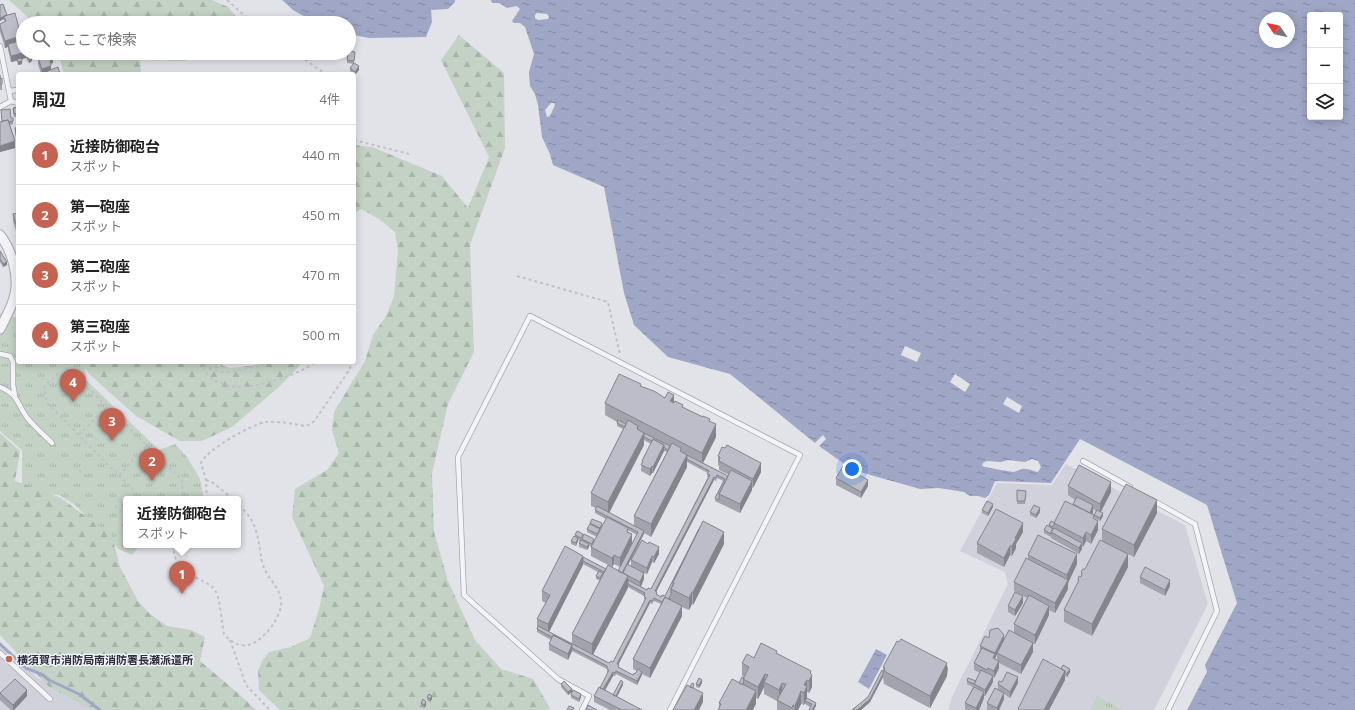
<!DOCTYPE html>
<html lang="ja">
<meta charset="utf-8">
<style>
:root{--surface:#fff;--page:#f6f6f6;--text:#222;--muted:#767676;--line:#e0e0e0;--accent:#c46351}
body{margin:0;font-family:"Open Sans","Noto Sans JP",sans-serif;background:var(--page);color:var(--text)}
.controls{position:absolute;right:12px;top:12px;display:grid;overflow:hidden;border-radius:4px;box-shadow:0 2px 10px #0003}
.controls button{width:36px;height:36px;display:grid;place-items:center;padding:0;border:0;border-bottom:1px solid var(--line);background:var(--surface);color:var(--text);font:20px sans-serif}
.compass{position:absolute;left:1259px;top:12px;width:36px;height:36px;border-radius:50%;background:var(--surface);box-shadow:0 2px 10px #0003;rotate:304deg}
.you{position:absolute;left:852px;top:469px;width:14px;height:14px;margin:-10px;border:3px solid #fff;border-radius:50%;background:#1a73e8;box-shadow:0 0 0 6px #1a73e833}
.badge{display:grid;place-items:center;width:26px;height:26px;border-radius:50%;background:var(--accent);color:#fff;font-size:13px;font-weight:700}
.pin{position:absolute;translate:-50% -33px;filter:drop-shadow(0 1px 2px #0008)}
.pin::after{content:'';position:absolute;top:21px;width:14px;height:12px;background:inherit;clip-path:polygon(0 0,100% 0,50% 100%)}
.popup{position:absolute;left:123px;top:496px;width:118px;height:52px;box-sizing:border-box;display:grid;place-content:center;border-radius:4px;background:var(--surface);filter:drop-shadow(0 1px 3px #0005);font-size:13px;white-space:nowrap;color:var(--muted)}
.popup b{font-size:15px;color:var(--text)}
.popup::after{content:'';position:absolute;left:50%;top:100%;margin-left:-8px;border:8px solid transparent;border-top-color:var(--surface)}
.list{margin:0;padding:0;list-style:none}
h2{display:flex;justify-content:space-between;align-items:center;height:52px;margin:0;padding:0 16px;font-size:17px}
h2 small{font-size:13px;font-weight:400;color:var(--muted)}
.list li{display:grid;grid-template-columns:26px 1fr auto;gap:12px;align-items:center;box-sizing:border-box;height:60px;padding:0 16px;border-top:1px solid var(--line)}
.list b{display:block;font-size:15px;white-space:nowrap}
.list p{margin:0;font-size:13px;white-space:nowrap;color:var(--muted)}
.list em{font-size:13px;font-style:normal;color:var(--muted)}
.icon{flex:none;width:22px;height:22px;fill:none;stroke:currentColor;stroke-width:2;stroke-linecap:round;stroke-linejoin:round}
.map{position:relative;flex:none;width:1355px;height:710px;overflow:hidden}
.search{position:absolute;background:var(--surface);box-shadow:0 2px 10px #0003;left:16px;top:16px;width:340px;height:44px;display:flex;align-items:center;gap:10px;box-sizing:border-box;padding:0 14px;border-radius:22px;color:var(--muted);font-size:15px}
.panel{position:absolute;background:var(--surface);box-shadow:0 2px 10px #0003;left:16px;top:72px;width:340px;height:292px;border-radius:4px}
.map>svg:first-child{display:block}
</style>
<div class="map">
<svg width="1355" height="710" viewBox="0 0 1355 710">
<defs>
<pattern id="grass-tufts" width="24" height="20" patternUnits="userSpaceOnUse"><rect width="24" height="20" fill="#c3d2c4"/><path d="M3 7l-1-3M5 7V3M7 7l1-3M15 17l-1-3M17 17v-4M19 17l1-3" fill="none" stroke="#a8b4a9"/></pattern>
<pattern id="forest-firs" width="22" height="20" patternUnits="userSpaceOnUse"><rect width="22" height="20" fill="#c3d2c4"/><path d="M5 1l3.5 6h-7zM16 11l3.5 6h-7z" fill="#a8b4a9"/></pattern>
<pattern id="water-ripples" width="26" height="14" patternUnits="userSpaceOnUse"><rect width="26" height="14" fill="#a0a6c6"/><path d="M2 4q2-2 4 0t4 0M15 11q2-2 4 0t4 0" fill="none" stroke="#8387a2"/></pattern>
</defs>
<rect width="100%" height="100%" fill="#e2e2e9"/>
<path fill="#d0d1db" d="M 1066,464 L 1185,525 L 1208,604 L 1154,710 L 948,710 L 952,697 L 1008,584 L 1005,572 L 960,551 L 997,483 L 1052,485 Z
M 0,642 L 36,677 L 99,708 L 100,710 L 0,710 Z"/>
<path fill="url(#grass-tufts)" d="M 0,313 L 18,318 L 18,362 L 85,362 L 86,380 L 159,450 L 175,444 L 187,457 L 200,479 L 204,499 L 126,499 L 126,545 L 140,545 L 132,555 L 119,549 L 74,504 L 59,495 L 22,492 L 22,450 L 0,431 Z
M 1097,696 L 1122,710 L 1090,710 Z"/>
<path fill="url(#forest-firs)" d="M 9,0 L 212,0 L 228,7 L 241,23 L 34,23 Z
M 459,35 L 504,73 L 505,148 L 470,245 L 474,352 L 448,404 L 432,473 L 434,532 L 448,581 L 475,640 L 501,669 L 533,679 L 550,708 L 548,710 L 280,710 L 259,690 L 258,671 L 262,661 L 269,652 L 291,647 L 310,638 L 319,609 L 324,586 L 292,517 L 295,489 L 327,470 L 339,453 L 332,430 L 334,412 L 365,361 L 373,335 L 386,316 L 394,296 L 398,250 L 395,232 L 379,219 L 361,209 L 354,213 L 354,145 L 372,147 L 442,176 L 468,208 L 489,157 L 441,60 Z
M 58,53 L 198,53 L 185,61 L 140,60 L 141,74 L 64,74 Z
M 84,362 L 209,362 L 231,368 L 256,365 L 268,362 L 303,362 L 279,387 L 232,427 L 202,441 L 180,441 L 136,416 L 87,372 Z
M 0,433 L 20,451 L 15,481 L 61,498 L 112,536 L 120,567 L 138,601 L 150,614 L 167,626 L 191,630 L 205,637 L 200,661 L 238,693 L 256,710 L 92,710 L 48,686 L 0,635 Z"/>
<path fill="url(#water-ripples)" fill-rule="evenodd" d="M 282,0 L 455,0 L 455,2 L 448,9 L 431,10 L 432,22 L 426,37 L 369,38 L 349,34 L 349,23 L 316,23 L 293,10 Z
M 491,0 L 1355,0 L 1355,710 L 1187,710 L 1207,672 L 1205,665 L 1237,603 L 1207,505 L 1080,439 L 1051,483 L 995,481 L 989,495 L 985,498 L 978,496 L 970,496 L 964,492 L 939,488 L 920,489 L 853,470 L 819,446 L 826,439 L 823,435 L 815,443 L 730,374 L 668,357 L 634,325 L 624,293 L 604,187 L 553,165 L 550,154 L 542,137 L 538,105 L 535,94 L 530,86 L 529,72 L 534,54 L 525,27 L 520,23 L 514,23 L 512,21 L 520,9 L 517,6 L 507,8 L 499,3 L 492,3 ZM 537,13 L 547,14 L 549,17 L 548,19 L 538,20 L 535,18 L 535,15 ZM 1310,15 L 1340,15 L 1340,117 L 1310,117 ZM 1265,18 L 1289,18 L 1289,42 L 1265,42 ZM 551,103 L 554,103 L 555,105 L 550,116 L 547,117 L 545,110 ZM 905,346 L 921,353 L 917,362 L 901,355 ZM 955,374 L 970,384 L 965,392 L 950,382 ZM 1007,397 L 1022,406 L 1019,413 L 1003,404 ZM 1032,459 L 1038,461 L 1041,467 L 1038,472 C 1034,472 1031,469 1026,469 C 1021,468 1018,471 1014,472 C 1011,472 984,467 982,466 L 983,463 L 987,461 L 1001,462 L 1008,460 L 1025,462 Z
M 876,649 L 887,655 L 869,689 L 858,682 Z"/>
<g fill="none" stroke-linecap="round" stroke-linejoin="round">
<path stroke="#a0a6c6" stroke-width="3" d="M 0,644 L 26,668 L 43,675 L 49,680 L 79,694 L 100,710"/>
<defs>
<path id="lane" d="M 0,46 L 11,101
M 9,91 L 18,90
M 0,107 L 11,101 L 18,103
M 0,354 L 10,356 L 13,362 L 13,385 L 15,396
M 0,387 C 20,395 17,406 29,420 C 36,428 44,435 52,443
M 1083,461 L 1130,487
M 1152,500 L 1195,524 L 1217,611 L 1168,710
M 0,653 L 50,699
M 582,710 L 589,696 L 558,679 L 464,595 L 458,457 L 530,316 L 800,455 L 670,710"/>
<path id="street" d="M 0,235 C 12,250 19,276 15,294 C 13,305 5,319 0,329"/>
</defs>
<use href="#lane" stroke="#a7a8b3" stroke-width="6"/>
<use href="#street" stroke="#a7a8b3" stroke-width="11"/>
<path stroke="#c0c0c7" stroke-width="2" stroke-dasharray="3 3" stroke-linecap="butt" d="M 227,0 L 253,23
M 295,53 L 323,72 L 324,74
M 354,140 L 409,154
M 517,276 L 608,302 L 620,355
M 66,362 L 68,377
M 198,362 C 208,370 216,369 226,362
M 204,367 C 205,374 211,379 218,382 C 225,384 232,387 239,387 C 260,387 299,375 315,362
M 209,369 L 222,372 L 231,372 L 275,362
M 79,435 L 107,407
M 75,466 L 88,479
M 119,475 L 147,446
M 206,480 L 212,482 L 233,499
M 142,499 L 47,403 L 44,387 L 57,374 L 80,380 L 182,480 L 183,497 L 181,499
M 207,499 L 206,480 L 201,463 C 206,450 252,424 266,422 C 279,421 294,424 306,426 L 311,424 L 315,420 L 346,375 L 353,362
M 115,506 L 126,515
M 168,545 L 173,549
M 175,545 C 173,550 174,554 176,560 C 185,579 210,579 216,592 C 220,598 222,625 224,634 C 230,641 238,647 248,645 C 263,642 283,616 281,601 C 280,588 269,579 264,568 C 259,554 260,537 253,523 C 250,516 243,509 238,504
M 230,640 L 246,685 L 270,710"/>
<use href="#lane" stroke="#f4f4f7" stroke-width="4.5"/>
<use href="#street" stroke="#f4f4f7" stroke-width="9"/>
</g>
<path fill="#a2a3ac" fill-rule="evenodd" d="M 0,5 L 21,40 L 23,53 L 32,53 L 32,61 L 29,63 L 27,60 L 27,58 L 22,59 L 22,64 L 18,65 L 17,61 L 11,62 L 8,50 L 8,47 L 5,48 L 0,32 L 0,24 L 4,22 L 4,19 L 0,21 Z
M 45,53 L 53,63 L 51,63 L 51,70 L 60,74 L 47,74 L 47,73 L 41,74 L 38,64 L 38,58 L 45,56 Z
M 355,55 L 354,64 L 359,70 L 355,75 L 350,71 L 350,68 L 354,64 L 347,63 L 347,60 Z
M 0,75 L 0,79 L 2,84 L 2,90 L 0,90 L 0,92 Z
M 18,107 L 18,117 L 14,117 L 13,108 Z
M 11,118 L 13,118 L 13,124 L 10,125 L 15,148 L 0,152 L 0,122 Z
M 18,127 L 17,142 L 15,134 L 15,128 Z
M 18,213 L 18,230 L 16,231 L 13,221 L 13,214 Z
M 0,251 L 7,265 L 3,267 L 0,262 Z
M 641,386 L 710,421 L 716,437 L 703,463 L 728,476 L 729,475 L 719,470 L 719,466 L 718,465 L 718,456 L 761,472 L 753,488 L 752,487 L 752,490 L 740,513 L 719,503 L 719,501 L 719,503 L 715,501 L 715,498 L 723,481 L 717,478 L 716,481 L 714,480 L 656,592 L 657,595 L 661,597 L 665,596 L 703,521 L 724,544 L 693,605 L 692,604 L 689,610 L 682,607 L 682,616 L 650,678 L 642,674 L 637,685 L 616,674 L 615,676 L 613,676 L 605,690 L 613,695 L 623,685 L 617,697 L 642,710 L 610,710 L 594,702 L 594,696 L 600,688 L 608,673 L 607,672 L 607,669 L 572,651 L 568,660 L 549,650 L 549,644 L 551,640 L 537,632 L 537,619 L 546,603 L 542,601 L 542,591 L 583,557 L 606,569 L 618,571 L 620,567 L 614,564 L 612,567 L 591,556 L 591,547 L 589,545 L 589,547 L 587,550 L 579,547 L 579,543 L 580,541 L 578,540 L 578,541 L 576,546 L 571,544 L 571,541 L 575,537 L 575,535 L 594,541 L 597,537 L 587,532 L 587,529 L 590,523 L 602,526 L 606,519 L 595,513 L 595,510 L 596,508 L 591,506 L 591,493 L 623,429 L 617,426 L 617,422 L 605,415 L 605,403 ZM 644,440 L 651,444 L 642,461 L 641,471 L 650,476 L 652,473 L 653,473 L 664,451 L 667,452 L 634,516 L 634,526 L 609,513 L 644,445 ZM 687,462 L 708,473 L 707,477 L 708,477 L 651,589 L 647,590 L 641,587 L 644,579 L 644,573 L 647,574 L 652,562 L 654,563 L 659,554 L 631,560 L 631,566 L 628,564 L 644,533 L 651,537 L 687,467 ZM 628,530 L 637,535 L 632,544 L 628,532 ZM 583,564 L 598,572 L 596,576 L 596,579 L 600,581 L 572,634 L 572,644 L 549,632 ZM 628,587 L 644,596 L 644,599 L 645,600 L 613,662 L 609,663 L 593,655 ZM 654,601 L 661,604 L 633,659 L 633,669 L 637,671 L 635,674 L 633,675 L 619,668 L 618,665 L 650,603 L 652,604 Z
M 836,478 L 868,486 L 861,498 L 836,485 Z
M 1068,486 L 1111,492 L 1101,512 L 1103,516 L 1100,521 L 1094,518 L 1094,515 L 1096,511 L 1093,509 L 1093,512 L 1092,515 L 1098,530 L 1091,544 L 1086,541 L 1083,547 L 1082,546 L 1082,549 L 1079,554 L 1051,538 L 1051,537 L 1044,533 L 1044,530 L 1049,526 L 1049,525 L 1054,522 L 1073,505 L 1075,500 L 1068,495 Z
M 1017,490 L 1026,491 L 1025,504 L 1017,504 Z
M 993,507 L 988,516 L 982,513 L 982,510 Z
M 1030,512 L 1040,512 L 1036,518 L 1030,515 Z
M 1157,513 L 1134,557 L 1102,541 L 1102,529 Z
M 1023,532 L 1016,544 L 1016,548 L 1012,556 L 1010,555 L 1004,567 L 977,553 L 977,543 Z
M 1028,555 L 1077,564 L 1068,583 L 1068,589 L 1055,613 L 1049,610 L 1049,615 L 1035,644 L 1033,644 L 1033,652 L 1021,674 L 999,663 L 999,668 L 994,678 L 993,677 L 993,682 L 985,696 L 984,696 L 984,698 L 979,710 L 967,710 L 965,709 L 965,703 L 973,687 L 967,684 L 967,681 L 976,681 L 980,673 L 974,670 L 974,663 L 980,651 L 980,646 L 989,638 L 1004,641 L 1014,633 L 1014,624 L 1027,598 L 1014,591 L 1014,582 L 1028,559 ZM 997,654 L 997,660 L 995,659 Z
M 1128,567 L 1092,636 L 1064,622 L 1064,610 L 1078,583 L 1078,580 L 1081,577 L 1081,572 L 1085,569 Z
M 1140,577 L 1170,586 L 1165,596 L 1140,583 Z
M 1023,603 L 1015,616 L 1008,612 L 1008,606 Z
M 777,653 L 811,674 L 812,687 L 809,693 L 807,692 L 807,699 L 816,706 L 810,707 L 805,704 L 805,701 L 804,705 L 801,704 L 798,710 L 777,710 L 777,701 L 764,694 L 764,687 L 758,699 L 756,698 L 756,704 L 719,708 L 719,703 L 744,678 L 744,677 L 742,676 L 742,663 L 754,658 Z
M 947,666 L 948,669 L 947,671 L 947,676 L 930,708 L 884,684 L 883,677 L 870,702 L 861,710 L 852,710 L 868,697 L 883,671 L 883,667 Z
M 1061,669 L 1070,672 L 1067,677 L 1065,676 L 1065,680 L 1049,710 L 1018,710 L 1018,709 Z
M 1002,682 L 1018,683 L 1010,698 L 1004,694 L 1004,699 L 999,710 L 987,710 L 987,703 L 998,689 L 998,684 Z
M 702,683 L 699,688 L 696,687 L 696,684 Z
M 561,684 L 572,692 L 568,695 L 561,687 Z
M 0,693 L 27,696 L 14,710 L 11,710 L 0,700 Z
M 571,695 L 581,697 L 579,702 L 571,698 Z
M 427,697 L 432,699 L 430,702 L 427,700 Z
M 421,703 L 426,705 L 424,708 L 421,706 Z"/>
<path fill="#84848c" d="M 4,16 L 4,19 L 0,21 L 0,18 Z
M 21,36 L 21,43 L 8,44 L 8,47 L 5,48 L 5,41 Z
M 23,53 L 32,53 L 32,56 L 11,62 L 11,56 Z
M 53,56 L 53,63 L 50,64 L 50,57 Z
M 32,58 L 32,61 L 29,63 L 29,60 Z
M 22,61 L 22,64 L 18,65 L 18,62 Z
M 51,66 L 51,72 L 47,71 L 47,73 L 42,74 L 42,69 Z
M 359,66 L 359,70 L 355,75 L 355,72 Z
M 15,141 L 15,148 L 0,152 L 0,146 Z
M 16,224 L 18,224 L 18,230 L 16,231 Z
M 7,262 L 7,265 L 3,267 L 3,264 Z
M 674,395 L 674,407 L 670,401 Z
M 716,424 L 716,437 L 702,465 L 702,453 Z
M 644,433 L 644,445 L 608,515 L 608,502 Z
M 664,445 L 664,451 L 653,473 L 653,467 Z
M 687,455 L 687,467 L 651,537 L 651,524 Z
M 761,463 L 761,472 L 753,488 L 753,479 Z
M 652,466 L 652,473 L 650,476 L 650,469 Z
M 714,477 L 714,480 L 655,594 L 655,591 Z
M 868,480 L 868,486 L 861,498 L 861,492 Z
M 752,481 L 752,490 L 740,513 L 740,504 Z
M 1111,482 L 1111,492 L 1100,513 L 1100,504 Z
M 1157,500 L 1157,513 L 1134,557 L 1134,545 Z
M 993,504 L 993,507 L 988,516 L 988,513 Z
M 1093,505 L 1093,512 L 1090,520 L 1090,513 Z
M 1040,508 L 1040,512 L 1036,518 L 1036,515 Z
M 1103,513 L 1103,516 L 1100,521 L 1100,518 Z
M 1098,521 L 1098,530 L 1091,544 L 1091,535 Z
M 1023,523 L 1023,532 L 1016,544 L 1016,548 L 1012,556 L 1012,546 L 1015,538 Z
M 644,531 L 644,534 L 624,573 L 622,574 Z
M 724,532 L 724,544 L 693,605 L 693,592 Z
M 1086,532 L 1086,541 L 1083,547 L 1083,538 Z
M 632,534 L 632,544 L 620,568 L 620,558 Z
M 578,538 L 578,541 L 576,546 L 576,543 Z
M 1082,543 L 1082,549 L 1079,554 L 1079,548 Z
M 589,544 L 589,547 L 587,550 L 587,547 Z
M 1010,546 L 1010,555 L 1004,567 L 1004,558 Z
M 659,547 L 659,554 L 654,563 L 654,557 Z
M 1077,554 L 1077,564 L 1068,583 L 1068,589 L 1055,613 L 1055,603 L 1067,581 L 1067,575 Z
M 1128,554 L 1128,567 L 1092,636 L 1092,624 Z
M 614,555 L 614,564 L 612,567 L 612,558 Z
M 583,556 L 583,565 L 548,634 L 548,624 Z
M 652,556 L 652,562 L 647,574 L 647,568 Z
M 644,573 L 644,579 L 640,588 L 640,582 Z
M 628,576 L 628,588 L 592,656 L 592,644 Z
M 1170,580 L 1170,586 L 1165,596 L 1165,590 Z
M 692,592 L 692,604 L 689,610 L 689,598 Z
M 1023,596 L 1023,603 L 1015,616 L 1015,610 Z
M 650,600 L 650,603 L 617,667 L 617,664 Z
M 682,606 L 682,616 L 650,678 L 650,668 Z
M 1049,606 L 1049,615 L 1035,644 L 1035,635 Z
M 1004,635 L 1004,642 L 997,653 L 997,654 L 995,659 L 993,658 Z
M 1033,643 L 1033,652 L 1021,674 L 1021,665 Z
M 572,645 L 572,651 L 568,660 L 568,654 Z
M 999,661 L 999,668 L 994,678 L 994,671 Z
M 947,663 L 947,668 L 948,666 L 947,676 L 930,708 L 930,696 Z
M 1070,669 L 1070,672 L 1067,677 L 1067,674 Z
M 811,671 L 811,677 L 812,675 L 812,687 L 809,693 L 810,673 Z
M 1065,671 L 1065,680 L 1049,710 L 1044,710 Z
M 613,672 L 613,676 L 603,694 L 603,691 Z
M 642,672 L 642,675 L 637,685 L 637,681 Z
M 765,674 L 764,687 L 758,699 L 758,687 Z
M 883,674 L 883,677 L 870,702 L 861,710 L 857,710 L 870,699 Z
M 993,676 L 993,682 L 985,696 L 985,690 Z
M 1018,677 L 1018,683 L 1010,698 L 1010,692 Z
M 702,680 L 702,683 L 699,688 L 699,685 Z
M 807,680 L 807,699 L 804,705 L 804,685 Z
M 623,682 L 623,685 L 615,700 L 615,697 Z
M 782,683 L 782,695 L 779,702 L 779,690 Z
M 572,689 L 572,692 L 568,695 L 568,692 Z
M 27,690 L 27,696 L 14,710 L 13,710 L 13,705 Z
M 756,691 L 756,704 L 753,710 L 746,710 Z
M 801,691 L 801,704 L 798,710 L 795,710 L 795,706 Z
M 984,692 L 984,698 L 979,710 L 976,710 L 976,708 Z
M 703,693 L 703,702 L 699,710 L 694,710 Z
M 1004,693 L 1004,699 L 999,710 L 997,710 L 997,708 Z
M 581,694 L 581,697 L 579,702 L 579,699 Z
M 432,696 L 432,699 L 430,702 L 430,699 Z
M 426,702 L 426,705 L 424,708 L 424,705 Z
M 816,703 L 816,706 L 814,710 L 812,710 Z"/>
<path fill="#bcbdc8" stroke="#84848c" d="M 3,4 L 7,15 L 0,18 L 0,5 Z
M 15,13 L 21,36 L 5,41 L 0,26 L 0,24 L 6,21 L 4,16 Z
M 23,40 L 23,53 L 11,56 L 8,44 Z
M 349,51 L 355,52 L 354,61 L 347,60 L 348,53 L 349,53 Z
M 45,53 L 52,53 L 53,56 L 50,57 L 51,66 L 42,69 L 38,58 L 46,55 Z
M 31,55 L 32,58 L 29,60 L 27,57 Z
M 22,58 L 22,61 L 18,62 L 17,59 Z
M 354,63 L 359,66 L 355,72 L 350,68 Z
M 58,67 L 60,74 L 48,74 L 47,71 Z
M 0,75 L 0,79 L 2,78 L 2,84 L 0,84 Z
M 18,107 L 18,113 L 14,114 L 13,108 Z
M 10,109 L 11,118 L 13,118 L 13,121 L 9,122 L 8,120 L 2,121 L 1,110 Z
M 8,120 L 15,141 L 0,146 L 0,122 Z
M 18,127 L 18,136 L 17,136 L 15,128 Z
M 18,213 L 18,224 L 16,224 L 13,214 Z
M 0,251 L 7,262 L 3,264 L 0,259 Z
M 619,374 L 641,384 L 640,386 L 654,391 L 665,398 L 668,392 L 674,395 L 670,401 L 674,403 L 675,401 L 683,405 L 682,407 L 703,417 L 703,416 L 710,419 L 709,421 L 716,424 L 702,453 L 605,403 Z
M 618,420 L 626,424 L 625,427 L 617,423 Z
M 628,420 L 638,426 L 637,429 L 644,433 L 608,502 L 591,493 Z
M 644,433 L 670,446 L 668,450 L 664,447 L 664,445 L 653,439 L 652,441 L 644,437 Z
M 653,439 L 664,445 L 653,467 L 652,466 L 650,469 L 641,465 L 643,461 L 642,461 Z
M 672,443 L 681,448 L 680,451 L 687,455 L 651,524 L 634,516 Z
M 727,445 L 761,463 L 753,479 L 719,461 L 720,457 L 718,456 L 722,447 L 725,448 Z
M 687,455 L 728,476 L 719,494 L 719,500 L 715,498 L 725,479 L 717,475 L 716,478 L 714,477 L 655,591 L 657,592 L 656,594 L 661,597 L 662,595 L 665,596 L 699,529 L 673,582 L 673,585 L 671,589 L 671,594 L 669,598 L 670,599 L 670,600 L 665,597 L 662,602 L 654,598 L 652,601 L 650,600 L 617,664 L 619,665 L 618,667 L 633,675 L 634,673 L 635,674 L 638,669 L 642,672 L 637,681 L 616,671 L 615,673 L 613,672 L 603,689 L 600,688 L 609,670 L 607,669 L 607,666 L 572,648 L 572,645 L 553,635 L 552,637 L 537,629 L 538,626 L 609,663 L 611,661 L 613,662 L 646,598 L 644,596 L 645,593 L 628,584 L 628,580 L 647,590 L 648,588 L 651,589 L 710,475 L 707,474 L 709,471 L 687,459 Z
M 1079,465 L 1111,482 L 1100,504 L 1068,486 Z
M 843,466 L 868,480 L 861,492 L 836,478 Z
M 731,470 L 752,481 L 740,504 L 719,494 Z
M 1126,484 L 1157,500 L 1134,545 L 1102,529 Z
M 1017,490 L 1026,491 L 1025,501 L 1017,501 Z
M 1077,497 L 1093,505 L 1090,513 L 1073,504 Z
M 987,501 L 993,504 L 988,513 L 982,510 Z
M 1065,501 L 1094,515 L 1093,518 L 1098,521 L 1091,535 L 1086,532 L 1083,538 L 1054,523 Z
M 1034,505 L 1040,508 L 1036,515 L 1030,512 Z
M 597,506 L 644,531 L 622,573 L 618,571 L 638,532 L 595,510 Z
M 996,509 L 1023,523 L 1015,538 L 1016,539 L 1012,546 L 1010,546 L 1004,558 L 977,543 Z
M 1097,510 L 1103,513 L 1100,518 L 1094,515 Z
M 607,517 L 628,528 L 627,532 L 632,534 L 620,558 L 614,555 L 612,558 L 591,547 Z
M 592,519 L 602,523 L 600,528 L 590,523 Z
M 703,521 L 724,532 L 693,592 L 692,592 L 689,598 L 671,589 L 674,583 L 673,582 Z
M 1051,521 L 1055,523 L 1052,527 L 1049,525 Z
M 590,524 L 600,529 L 597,534 L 587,529 Z
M 1047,525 L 1053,529 L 1051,532 L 1051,534 L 1044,530 Z
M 1054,528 L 1082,543 L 1079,548 L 1051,532 Z
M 577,531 L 583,534 L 581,538 L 575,535 Z
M 584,534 L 594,539 L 592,544 L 582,539 Z
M 1038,535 L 1077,554 L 1067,575 L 1028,555 Z
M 574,536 L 578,538 L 576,543 L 571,541 Z
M 581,540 L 589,544 L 587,547 L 579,543 Z
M 642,540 L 648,544 L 649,542 L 659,547 L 654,557 L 652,556 L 647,568 L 631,560 Z
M 1100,540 L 1128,554 L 1092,624 L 1064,610 L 1079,580 L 1078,580 L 1079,576 L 1081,577 L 1082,573 L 1081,572 L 1083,569 L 1085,569 Z
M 565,546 L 583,556 L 548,624 L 537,619 L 550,595 L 542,591 Z
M 583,557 L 606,569 L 604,572 L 583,561 Z
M 1026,558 L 1068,580 L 1055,603 L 1014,582 Z
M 627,564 L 644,573 L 640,582 L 623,573 Z
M 608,565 L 628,576 L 592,644 L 572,634 Z
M 1145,567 L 1170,580 L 1165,590 L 1140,577 Z
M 599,571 L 603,573 L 600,578 L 596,576 Z
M 1015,592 L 1023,596 L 1015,610 L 1008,606 Z
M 1029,595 L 1049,606 L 1035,635 L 1014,624 Z
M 665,597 L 682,606 L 650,668 L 633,659 Z
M 998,628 L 1004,635 L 995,653 L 980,646 L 985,636 L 989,638 L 990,630 Z
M 1009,630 L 1033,643 L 1021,665 L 997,653 Z
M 553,635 L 572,645 L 568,654 L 549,644 Z
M 901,639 L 947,663 L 930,696 L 884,671 L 885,668 L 883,667 L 897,641 L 899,642 Z
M 761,643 L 777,651 L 776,653 L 811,671 L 810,673 L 812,675 L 809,681 L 807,680 L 804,685 L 807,686 L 804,693 L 801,691 L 795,706 L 793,705 L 792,708 L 777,700 L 786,684 L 782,683 L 779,690 L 764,682 L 768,675 L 765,674 L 758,687 L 743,679 L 749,667 L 742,663 L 747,654 L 754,658 Z
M 982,648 L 995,654 L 993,658 L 999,661 L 994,671 L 988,668 L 987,670 L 974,663 Z
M 1043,659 L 1065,671 L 1044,710 L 1020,710 L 1018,709 Z
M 1063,665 L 1070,669 L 1067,674 L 1065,672 L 1065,671 L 1061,669 Z
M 882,670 L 883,671 L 883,674 L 870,699 L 857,710 L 852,710 L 868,697 Z
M 981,670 L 993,676 L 985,690 L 974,684 Z
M 1007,672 L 1018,677 L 1010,692 L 998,684 L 999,681 L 1002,682 Z
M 742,677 L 744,678 L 743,685 L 739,683 Z
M 699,678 L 702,680 L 699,685 L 696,684 Z
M 968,678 L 976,681 L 974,684 L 967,681 Z
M 15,679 L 27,690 L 13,705 L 0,693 Z
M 732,679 L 756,691 L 746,710 L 718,710 L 721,704 L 719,703 Z
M 621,680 L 623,682 L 616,696 L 613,695 Z
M 564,681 L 572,689 L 568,692 L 561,684 Z
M 692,683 L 694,684 L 693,688 L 690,687 Z
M 687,685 L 703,693 L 694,710 L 673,710 Z
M 599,687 L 642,710 L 622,710 L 594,696 Z
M 974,687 L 984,692 L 976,708 L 965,703 Z
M 995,688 L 1004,693 L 997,708 L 987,703 Z
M 573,690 L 581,694 L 579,699 L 571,695 Z
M 429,694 L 432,696 L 430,699 L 427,697 Z
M 807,698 L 816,703 L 812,710 L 809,710 L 812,704 L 805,701 Z
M 423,699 L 426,702 L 424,705 L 421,703 Z
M 588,705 L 597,710 L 586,710 Z
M 569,706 L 574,708 L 573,710 L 567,710 Z"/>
<circle fill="#c46351" stroke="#f1f2f6" stroke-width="1.5" cx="9" cy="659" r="4"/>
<g text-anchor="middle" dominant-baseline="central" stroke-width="3" stroke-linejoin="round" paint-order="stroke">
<g font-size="11" font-weight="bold" fill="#2b2c3f" stroke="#f1f2f6" text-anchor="start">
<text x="17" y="659">横須賀市消防局南消防署長瀬派遣所</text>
</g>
</g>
</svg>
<div class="controls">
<button>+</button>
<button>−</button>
<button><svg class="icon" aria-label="layers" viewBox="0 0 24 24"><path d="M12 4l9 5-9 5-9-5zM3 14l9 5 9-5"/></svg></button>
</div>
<svg class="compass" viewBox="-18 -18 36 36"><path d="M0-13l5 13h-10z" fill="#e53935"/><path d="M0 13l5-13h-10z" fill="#767676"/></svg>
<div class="you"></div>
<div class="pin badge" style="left:182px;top:594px">1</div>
<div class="popup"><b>近接防御砲台</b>スポット</div>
<div class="pin badge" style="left:152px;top:481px">2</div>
<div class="pin badge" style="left:112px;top:441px">3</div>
<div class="pin badge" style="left:73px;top:402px">4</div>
<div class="search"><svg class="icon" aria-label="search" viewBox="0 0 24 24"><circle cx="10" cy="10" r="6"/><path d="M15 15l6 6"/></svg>ここで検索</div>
<section class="panel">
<h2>周辺<small>4件</small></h2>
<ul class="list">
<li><span class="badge">1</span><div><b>近接防御砲台</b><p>スポット</p></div><em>440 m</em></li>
<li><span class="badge">2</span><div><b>第一砲座</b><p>スポット</p></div><em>450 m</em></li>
<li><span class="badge">3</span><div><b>第二砲座</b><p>スポット</p></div><em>470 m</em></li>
<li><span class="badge">4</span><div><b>第三砲座</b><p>スポット</p></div><em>500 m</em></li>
</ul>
</section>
</div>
